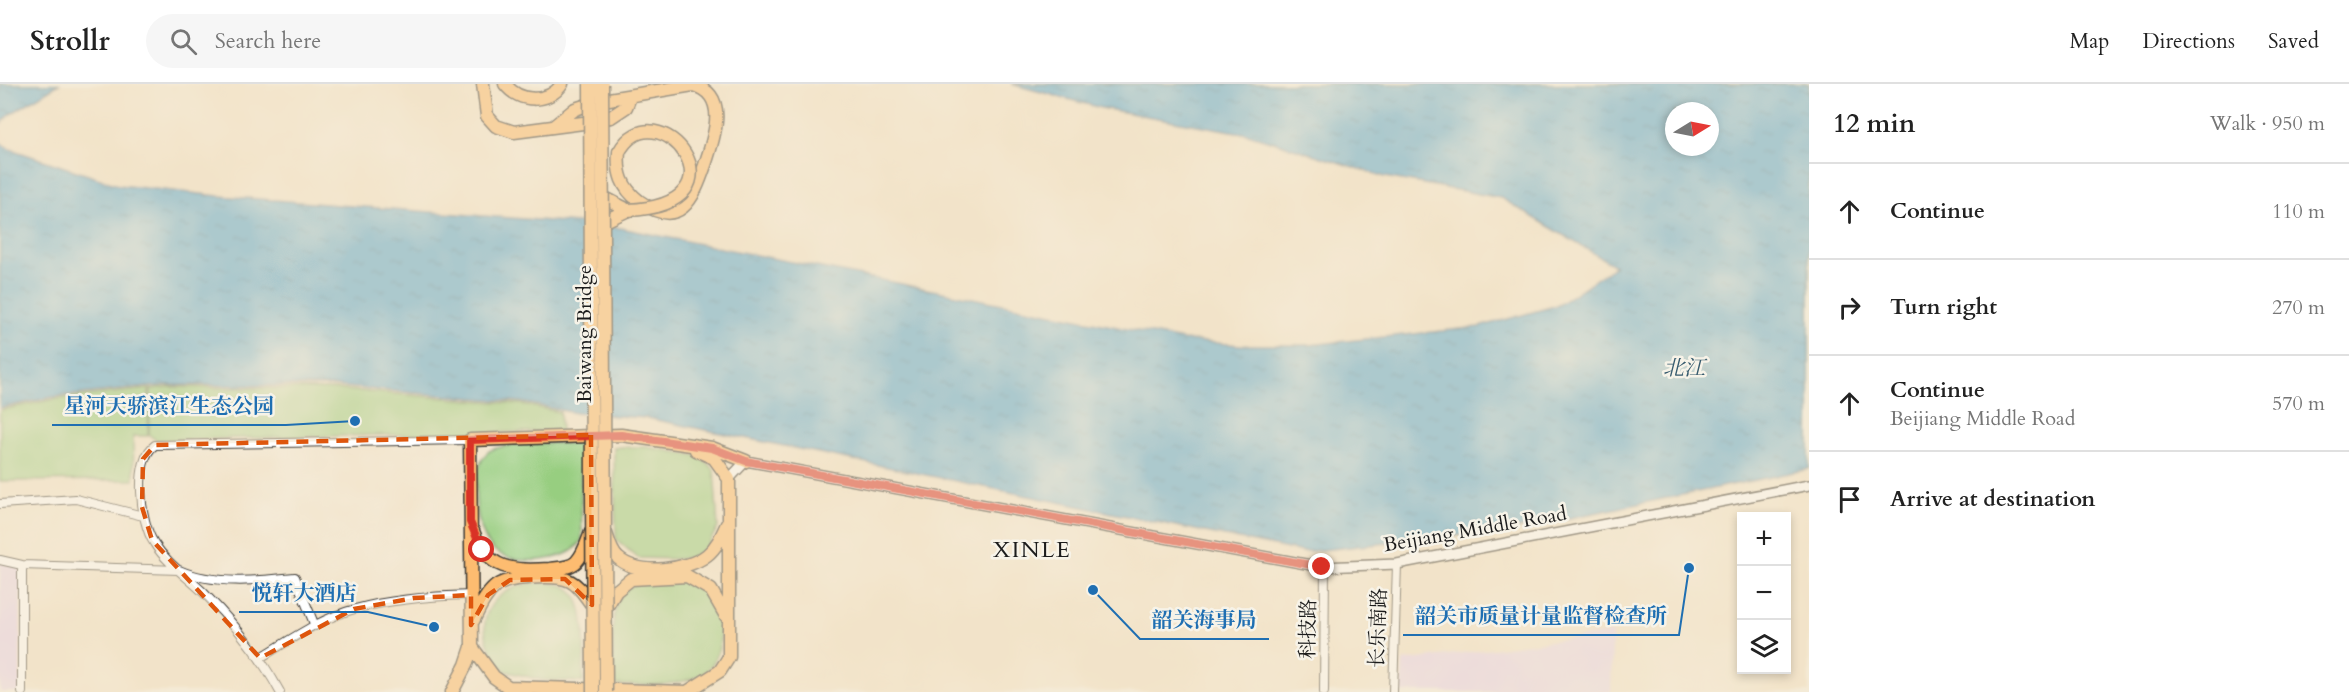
<!DOCTYPE html>
<meta charset="utf-8">
<style>
:root{--surface:#fff;--page:#f6f6f6;--text:#222;--muted:#767676;--line:#e0e0e0}
body{margin:0;font-family:Cardo,"Noto Serif SC",serif;background:var(--page);color:var(--text)}
.controls{position:absolute;right:18px;bottom:18px;display:grid;overflow:hidden;border-radius:0px;box-shadow:0 3px 9px #0003}
.controls button{width:54px;height:54px;display:grid;place-items:center;padding:0;border:0;border-bottom:2px solid var(--line);background:var(--surface);color:var(--text);font:30px sans-serif}
.compass{position:absolute;left:1665px;top:18px;width:54px;height:54px;border-radius:50%;background:var(--surface);box-shadow:0 3px 9px #0003;rotate:80deg}
.stop{position:absolute;width:18px;height:18px;margin:-14px;border:4px solid #d93025;border-radius:50%;background:#fff}
.stop.end{background:#d93025;border-color:#fff;box-shadow:0 2px 6px #0008}
.list{margin:0;padding:0;list-style:none}
h2{display:flex;justify-content:space-between;align-items:center;height:78px;margin:0;padding:0 24px;font-size:26px}
h2 small{font-size:20px;font-weight:400;color:var(--muted)}
.list li{display:grid;grid-template-columns:39px 1fr auto;gap:18px;align-items:center;box-sizing:border-box;height:96px;padding:0 24px;border-top:2px solid var(--line)}
.list b{display:block;font-size:22px;white-space:nowrap}
.list p{margin:0;font-size:20px;white-space:nowrap;color:var(--muted)}
.list em{font-size:20px;font-style:normal;color:var(--muted)}
.icon{flex:none;width:33px;height:33px;fill:none;stroke:currentColor;stroke-width:2;stroke-linecap:round;stroke-linejoin:round}
.map{position:relative;flex:none;width:1809px;height:608px;overflow:hidden}
header{display:flex;align-items:center;gap:36px;box-sizing:border-box;height:84px;padding:0 30px;background:var(--surface);border-bottom:2px solid var(--line)}
header strong{font-size:28px}
nav{display:flex;gap:33px;margin-inline-start:auto;font-size:21px}
.search{width:420px;height:54px;background:var(--page);display:flex;align-items:center;gap:15px;box-sizing:border-box;padding:0 21px;border-radius:33px;color:var(--muted);font-size:22px}
main{display:flex}
aside{flex:1;background:var(--surface)}
.map>svg:first-child{display:block}
</style>
<header>
<strong>Strollr</strong>
<div class="search"><svg class="icon" aria-label="search" viewBox="0 0 24 24"><circle cx="10" cy="10" r="6"/><path d="M15 15l6 6"/></svg>Search here</div>
<nav><a>Map</a><a>Directions</a><a>Saved</a></nav>
</header>
<main>
<div class="map">
<svg width="1809" height="608" viewBox="0 0 1809 608">
<defs>
<pattern id="water-ripples" width="26" height="14" patternUnits="userSpaceOnUse" patternTransform="scale(1.5)"><rect width="26" height="14" fill="#58a8d2"/><path d="M2 4q2-2 4 0t4 0M15 11q2-2 4 0t4 0" fill="none" stroke="#4888aa"/></pattern>
</defs>
<rect width="100%" height="100%" fill="#f7f3e8"/>
<filter id="ink" filterUnits="userSpaceOnUse"><feTurbulence type="fractalNoise" baseFrequency=".0167" numOctaves="2"/><feDisplacementMap in="SourceGraphic" scale="12" xChannelSelector="R" yChannelSelector="G"/><feConvolveMatrix kernelMatrix="1 2 1 2 8 2 1 2 1" color-interpolation-filters="sRGB"/></filter>
<filter id="wash" filterUnits="userSpaceOnUse"><feTurbulence type="fractalNoise" baseFrequency=".008" numOctaves="4" result="noise"/><feDisplacementMap in="SourceGraphic" scale="24" xChannelSelector="R" yChannelSelector="G"/><feGaussianBlur stdDeviation="1.35" result="paint"/><feColorMatrix in="noise" values="0 0 0 0 0 0 0 0 0 0 0 0 0 0 0 0 0 1.4 0 .05"/><feComposite in="paint" operator="in"/></filter>
<g filter="url(#wash)">
<rect width="100%" height="100%" fill="#f2e3c9"/>
<path fill="#e6d3f0" d="M 0,478 L 21,483 L 20,608 L 0,608 Z
M 1612,549 L 1611,608 L 1401,608 L 1403,577 Z"/>
<path fill="#97ce80" stroke="#5a754e" stroke-width="1.5" d="M 169,303 L 335,305 L 520,320 L 560,328 L 561,347 L 156,356 L 149,351 L 151,305 Z
M 149,305 L 148,352 L 133,352 L 134,396 L 0,397 L 0,326 L 55,315 Z
M 551,359 L 580,360 L 582,456 C 575,468 561,473 547,475 C 529,478 510,478 494,466 C 474,449 468,386 488,368 C 499,359 537,360 551,359 Z
M 621,363 L 646,363 L 699,372 L 714,385 L 718,443 L 705,466 L 692,473 L 679,475 L 638,474 L 616,455 L 614,364 Z
M 690,497 C 699,504 708,510 713,519 C 726,540 723,583 697,593 C 671,603 642,601 615,601 C 614,578 605,514 630,503 C 648,495 671,498 690,497 Z
M 531,499 C 543,499 558,498 568,504 C 590,518 583,574 583,598 L 542,596 L 505,587 C 472,550 479,509 531,499 Z"/>
<path fill="url(#water-ripples)" stroke="#3a6277" stroke-width="1.5" fill-rule="evenodd" d="M 0,0 L 59,0 L 12,29 L 0,40 Z
M 1011,0 L 1809,0 L 1809,385 L 1511,446 L 1303,468 L 647,334 L 576,329 L 520,318 L 334,302 L 168,301 L 53,313 L 0,324 L 0,58 L 7,64 L 118,101 L 219,112 L 605,141 L 1183,256 L 1240,261 L 1309,261 L 1479,243 L 1558,221 L 1615,182 L 1501,114 L 1385,93 L 1248,50 L 1101,24 ZM 1674,27 L 1710,27 L 1710,63 L 1674,63 Z"/>
</g>
<g filter="url(#ink)">
<g fill="none" stroke-linecap="round" stroke-linejoin="round">
<defs>
<path id="minor" d="M 0,420 L 76,415 L 143,432
M 0,476 L 22,481 L 179,486 C 213,501 258,497 295,493 L 315,542
M 260,574 C 290,556 321,534 355,525 C 392,515 433,512 471,511
M 22,608 L 22,481
M 280,608 C 260,571 235,540 205,510 C 188,493 167,480 154,459 C 140,438 133,376 155,361 L 470,356
M 1324,608 L 1325,483
M 1393,608 L 1397,480"/>
<path id="tertiary" d="M 729,395 L 746,377 L 1322,483 L 1397,480 L 1809,401"/>
<path id="primary" d="M 483,0 L 487,32 L 496,42 L 514,48 L 583,39 L 611,33 L 626,23 L 630,13
M 505,0 C 519,19 549,20 562,0
M 553,43 L 575,25 L 603,16 L 693,1 C 731,11 713,56 705,81 C 693,116 680,146 639,117 C 622,104 617,89 619,68
M 603,113 L 628,126
M 603,138 L 628,126
M 473,447 C 487,487 513,487 550,485 C 558,484 570,484 576,478 C 584,470 587,458 591,448
M 606,449 C 609,458 611,468 618,474 C 638,492 687,487 707,471 C 717,463 722,451 727,440
M 606,524 L 616,507 L 631,495 L 687,492 L 711,506 L 726,532
M 473,537 C 479,525 485,511 496,502 C 508,493 556,490 570,497 C 580,502 585,512 592,521
M 472,563 L 494,593 L 514,607
M 507,603 L 687,608
M 452,608 L 466,581 L 472,563 L 470,356 L 621,351 L 712,364 L 746,377
M 687,608 L 720,587 L 729,573 L 729,395 L 714,374 L 696,366"/>
</defs>
<use href="#minor" stroke="#3c3a36" stroke-width="10"/>
<use href="#tertiary" stroke="#3c3a36" stroke-width="12"/>
<use href="#primary" stroke="#3c3a36" stroke-width="15"/>
<use href="#minor" stroke="#fff" stroke-width="8"/>
<use href="#tertiary" stroke="#fff" stroke-width="9"/>
<use href="#primary" stroke="#fdbc70" stroke-width="12"/>
<defs>
<path id="primary-bridge" d="M 590,0 L 593,608
M 602,0 L 606,608
M 619,68 C 656,0 755,121 628,126"/>
</defs>
<use href="#primary-bridge" stroke="#3c3a36" stroke-width="15" stroke-linecap="butt"/>
<use href="#primary-bridge" stroke="#fdbc70" stroke-width="12"/>
</g>
</g>
<g fill="none" stroke-linecap="round" stroke-linejoin="round" filter="url(#ink)">
<path stroke="#d93025" stroke-width="8" d="M 482,466 L 470,438 L 470,356 L 621,351 L 712,364 L 746,377 L 1322,483"/>
</g>
<path d="M0 0H1809V608H0ZM 591,351 L 592,521 L 565,495 L 510,496 L 488,511 L 471,541 L 471,511 L 414,514 L 354,525 L 260,574 L 152,456 L 142,423 L 143,375 L 155,361 Z" fill="#f2e3c9" fill-opacity=".55" fill-rule="evenodd"/>
<path fill="none" stroke="#de560d" stroke-width="4.5" stroke-dasharray="12 8" stroke-linejoin="round" d="M 591,351 L 592,521 L 565,495 L 510,496 L 488,511 L 471,541 L 471,511 L 414,514 L 354,525 L 260,574 L 152,456 L 142,423 L 143,375 L 155,361 Z"/>
<g text-anchor="middle" dominant-baseline="central" stroke-width="5" stroke-linejoin="round" paint-order="stroke">
<g font-size="20" fill="#1c1c1c" stroke="#f7f3e8">
<text transform="translate(584 250) rotate(-90)">Baiwang Bridge</text>
<text transform="translate(1475 445) rotate(-10)">Beijiang Middle Road</text>
<text transform="translate(1378 544) rotate(-88)">长乐南路</text>
<text transform="translate(1308 545) rotate(-89)">科技路</text>
</g>
<g font-size="21" font-style="italic" fill="#375b6e" stroke="#f7f3e8">
<text x="1684" y="284">北江</text>
</g>
<g font-size="22" letter-spacing="1.5" fill="#1c1c1c" stroke="#f7f3e8">
<text x="1032" y="466">XINLE</text>
</g>
</g>
<path fill="none" stroke="#1f6fb2" stroke-width="2" d="M355 337L286 341H52M434 543L368 528H239M1689 484L1679 551H1403M1093 506L1140 555H1269"/>
<g fill="#1f6fb2" stroke="#f7f3e8" stroke-width="2">
<circle cx="355" cy="337" r="6"/>
<circle cx="434" cy="543" r="6"/>
<circle cx="1689" cy="484" r="6"/>
<circle cx="1093" cy="506" r="6"/>
</g>
<g font-size="21" text-anchor="middle" font-weight="bold" fill="#1f6fb2" stroke="#f7f3e8" stroke-width="5" stroke-linejoin="round" paint-order="stroke">
<text x="169" y="329">星河天骄滨江生态公园</text>
<text x="304" y="516">悦轩大酒店</text>
<text x="1541" y="539">韶关市质量计量监督检查所</text>
<text x="1204" y="543">韶关海事局</text>
</g>
</svg>
<div class="controls">
<button>+</button>
<button>−</button>
<button><svg class="icon" aria-label="layers" viewBox="0 0 24 24"><path d="M12 4l9 5-9 5-9-5zM3 14l9 5 9-5"/></svg></button>
</div>
<svg class="compass" viewBox="-18 -18 36 36"><path d="M0-13l5 13h-10z" fill="#e53935"/><path d="M0 13l5-13h-10z" fill="#767676"/></svg>
<div class="stop" style="left:482px;top:466px"></div>
<div class="stop end" style="left:1322px;top:483px"></div>
</div>
<aside>
<h2>12 min<small>Walk · 950 m</small></h2>
<ul class="list">
<li><svg class="icon" aria-label="ahead" viewBox="0 0 24 24"><path d="M12 20V5M6 11l6-6 6 6"/></svg><div><b>Continue</b></div><em>110 m</em></li>
<li><svg class="icon" aria-label="right" viewBox="0 0 24 24"><path d="M7 20v-9h11M14 6l5 5-5 5"/></svg><div><b>Turn right</b></div><em>270 m</em></li>
<li><svg class="icon" aria-label="ahead" viewBox="0 0 24 24"><path d="M12 20V5M6 11l6-6 6 6"/></svg><div><b>Continue</b><p>Beijiang Middle Road</p></div><em>570 m</em></li>
<li><svg class="icon" aria-label="arrive" viewBox="0 0 24 24"><path d="M6 21V4h12l-3 4 3 4H6"/></svg><div><b>Arrive at destination</b></div></li>
</ul>
</aside>
</main>
